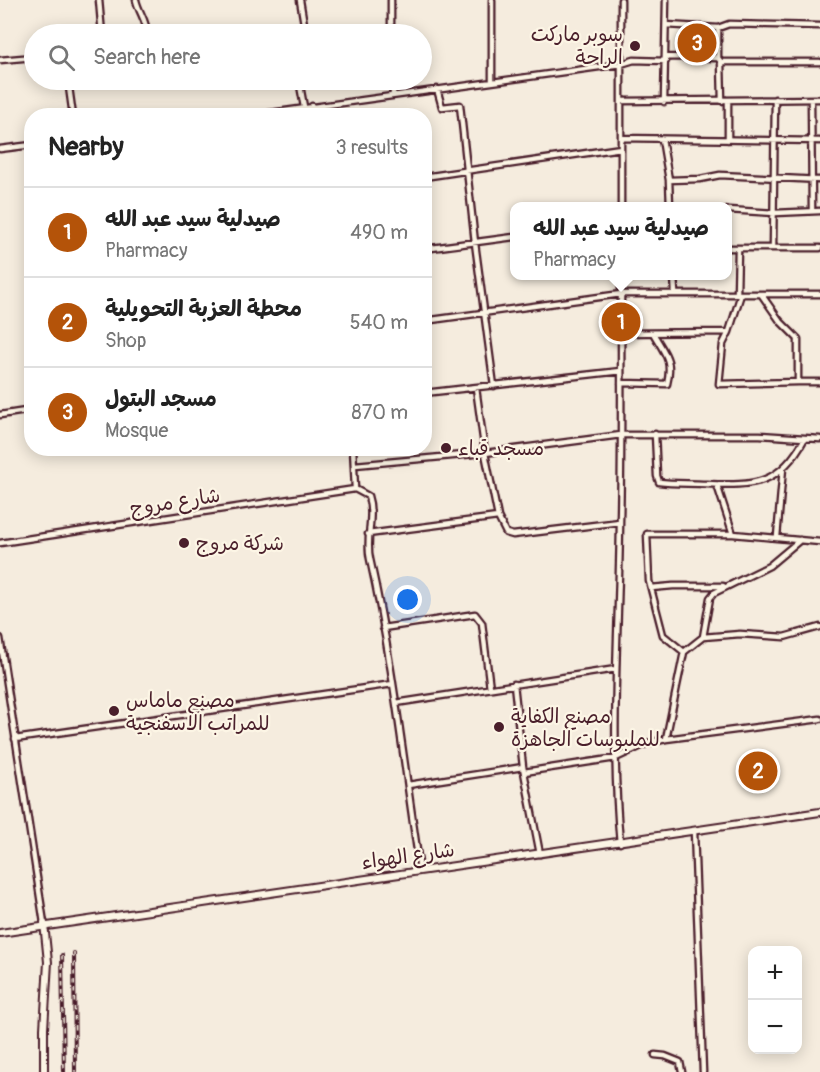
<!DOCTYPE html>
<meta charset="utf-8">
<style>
:root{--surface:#fff;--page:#f2f2f2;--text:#222;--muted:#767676;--line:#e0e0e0;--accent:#b45309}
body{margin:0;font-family:Pangolin,"Playpen Sans Arabic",sans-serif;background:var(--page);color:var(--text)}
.controls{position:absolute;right:18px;bottom:18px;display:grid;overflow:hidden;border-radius:12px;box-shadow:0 3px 15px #0003}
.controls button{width:54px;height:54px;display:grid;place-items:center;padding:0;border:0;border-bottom:2px solid var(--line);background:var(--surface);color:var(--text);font:30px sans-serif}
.you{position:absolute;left:408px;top:600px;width:21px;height:21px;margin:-15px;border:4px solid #fff;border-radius:50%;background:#1a73e8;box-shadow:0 0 0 9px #1a73e833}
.badge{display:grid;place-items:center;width:39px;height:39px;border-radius:50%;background:var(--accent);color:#fff;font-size:20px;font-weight:700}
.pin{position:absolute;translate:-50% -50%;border:3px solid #fff;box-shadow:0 2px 6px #0006}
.popup{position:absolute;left:510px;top:202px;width:222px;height:78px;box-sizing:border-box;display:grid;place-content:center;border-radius:12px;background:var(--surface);filter:drop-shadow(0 2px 4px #0005);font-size:20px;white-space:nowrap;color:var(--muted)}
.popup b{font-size:22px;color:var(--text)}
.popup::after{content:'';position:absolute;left:50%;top:100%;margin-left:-12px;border:12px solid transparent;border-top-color:var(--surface)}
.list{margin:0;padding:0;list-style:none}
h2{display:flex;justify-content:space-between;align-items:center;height:78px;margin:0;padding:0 24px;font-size:26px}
h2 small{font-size:20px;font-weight:400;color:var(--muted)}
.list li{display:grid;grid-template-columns:39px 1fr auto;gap:18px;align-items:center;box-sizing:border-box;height:90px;padding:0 24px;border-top:2px solid var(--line)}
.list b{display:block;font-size:22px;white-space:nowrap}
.list p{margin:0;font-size:20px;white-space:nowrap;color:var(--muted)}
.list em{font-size:20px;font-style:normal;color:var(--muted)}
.icon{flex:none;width:33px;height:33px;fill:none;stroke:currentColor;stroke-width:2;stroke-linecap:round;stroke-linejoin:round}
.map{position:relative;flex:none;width:820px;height:1072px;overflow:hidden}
.search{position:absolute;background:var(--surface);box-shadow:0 3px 15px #0003;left:24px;top:24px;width:408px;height:66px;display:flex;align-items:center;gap:15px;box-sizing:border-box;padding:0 21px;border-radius:33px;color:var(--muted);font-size:22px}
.panel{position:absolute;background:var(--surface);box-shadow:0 3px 15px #0003;left:24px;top:108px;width:408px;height:348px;border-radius:24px}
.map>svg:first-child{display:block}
</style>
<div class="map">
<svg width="820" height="1072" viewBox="0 0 820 1072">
<rect width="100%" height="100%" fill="#f5ecde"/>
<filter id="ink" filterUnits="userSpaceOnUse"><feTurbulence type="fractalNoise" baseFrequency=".0167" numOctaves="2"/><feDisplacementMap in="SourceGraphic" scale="12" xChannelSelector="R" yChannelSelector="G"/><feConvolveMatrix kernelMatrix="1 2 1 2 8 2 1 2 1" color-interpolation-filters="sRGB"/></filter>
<g filter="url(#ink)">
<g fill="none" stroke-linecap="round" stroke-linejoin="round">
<defs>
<path id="minor" d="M 99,0 L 102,34
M 136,0 C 139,13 147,21 147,34
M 300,0 L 304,24
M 391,0 L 391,34
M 666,25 L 718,28 L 729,24 L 820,26
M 718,28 L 718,58 L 721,62 L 722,101
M 264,34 L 288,34
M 666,57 L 718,58
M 0,60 L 34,57
M 721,62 L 820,62
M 68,80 L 73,116
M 299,80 L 304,107
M 393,80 L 393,95
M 492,81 L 492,0
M 437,89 L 442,107 L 460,105 L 475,243 L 494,386
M 811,100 L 812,211
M 621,101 L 820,99
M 664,102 L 666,0
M 728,102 L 728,140
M 312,106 L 313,116
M 249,116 L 621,64 L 634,60 L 666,61
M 621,138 L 820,141
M 662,139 L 669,180 L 670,206
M 0,149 L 32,145
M 424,177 L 621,148
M 669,180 L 700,179 L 720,175 L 820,180
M 621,206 L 621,0
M 728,210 L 775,213 L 820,211
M 728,248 L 820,248
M 773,248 L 775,99
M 424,249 L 514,237
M 674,276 L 675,293
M 737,294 L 738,248
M 761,294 L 780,321 L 798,339 L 798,382 L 820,382
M 424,321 L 621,294 L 820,294
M 729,332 L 723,344 L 719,384 L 798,382
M 621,333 L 729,332 L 741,294
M 621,383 L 667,384 C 673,360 665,354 653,333
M 476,388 L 485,453 L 498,517 L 506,533 L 513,535 L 620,522
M 424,393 L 621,371
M 0,415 L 32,410
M 655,434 L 657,476 L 659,482 C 674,484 690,483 706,484 C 755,486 780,485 805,438
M 353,448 L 355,489 L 368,496 C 375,517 365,538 370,559 C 393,662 404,766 420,870
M 355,465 L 485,453 L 621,435 L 760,435 L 820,439
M 717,485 L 733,534
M 368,534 L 498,517
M 777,537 L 783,468
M 0,543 L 355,489
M 651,588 L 673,586 L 723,586
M 383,628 L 475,614 L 482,623 L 490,688
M 703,637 L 710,598 L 714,593 L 769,566 L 800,540
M 0,638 L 44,923
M 684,652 L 663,635 L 649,581 L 647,534 L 733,534 L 820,542
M 514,684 L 523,767 L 540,854
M 396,703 L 616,669
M 15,739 L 393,684
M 666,739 L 684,652 L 703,637 L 740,634 L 784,637 L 820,627
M 524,772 L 616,758 L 648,743 L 666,739 L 820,719
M 408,785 L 523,767
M 694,831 L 703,1072
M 620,843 C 610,736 619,628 620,521 C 622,439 621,357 621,276
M 655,1055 L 665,1056 L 680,1062 L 682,1072"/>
<path id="tertiary" d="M 44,923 L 48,962 L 44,1029 L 44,1072
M 0,933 L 820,812"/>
</defs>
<use href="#minor" stroke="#4a1f2b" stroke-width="9"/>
<use href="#tertiary" stroke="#4a1f2b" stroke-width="10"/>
<use href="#minor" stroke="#fcf5e5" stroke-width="4.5"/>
<use href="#tertiary" stroke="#fcf5e5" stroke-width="6"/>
<defs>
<path id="rail" d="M 74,953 L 75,1072
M 62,955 L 64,1072"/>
</defs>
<use href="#rail" stroke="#4a1f2b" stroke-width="4"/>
<use href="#rail" stroke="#fcf5e5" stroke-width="1.5" stroke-dasharray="4.5" stroke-linecap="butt"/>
</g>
</g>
<g fill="#4a1f2b" stroke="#fcf5e5" stroke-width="2">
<circle cx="635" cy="46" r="6"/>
<circle cx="446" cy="448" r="6"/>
<circle cx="184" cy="543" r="6"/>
<circle cx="114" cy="711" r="6"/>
<circle cx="499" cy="727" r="6"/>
</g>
<g text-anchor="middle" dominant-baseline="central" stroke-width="4.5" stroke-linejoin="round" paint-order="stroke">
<g font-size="20" fill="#4a1f2b" stroke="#fcf5e5" text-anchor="start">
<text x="623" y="34" text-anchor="end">سوبر ماركت<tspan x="623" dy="23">الراحة</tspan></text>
<text x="458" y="448">مسجد قباء</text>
<text x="196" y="543">شركة مروج</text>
<text x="126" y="700">مصنع ماماس<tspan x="126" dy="23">للمراتب الاسفنجية</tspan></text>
<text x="511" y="716">مصنع الكفاية<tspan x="511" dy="23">للملبوسات الجاهزة</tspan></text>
</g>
<g font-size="20" fill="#4a1f2b" stroke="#fcf5e5">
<text transform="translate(175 502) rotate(-9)">شارع مروج</text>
<text transform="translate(408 856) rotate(-8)">شارع الهواء</text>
</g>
</g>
</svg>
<div class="controls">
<button>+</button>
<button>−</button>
</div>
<div class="you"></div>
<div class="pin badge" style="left:621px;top:322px">1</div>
<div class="popup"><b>صيدلية سيد عبد الله</b>Pharmacy</div>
<div class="pin badge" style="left:758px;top:771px">2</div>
<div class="pin badge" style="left:697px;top:43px">3</div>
<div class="search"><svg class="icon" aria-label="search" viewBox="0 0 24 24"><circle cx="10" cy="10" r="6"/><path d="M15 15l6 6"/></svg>Search here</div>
<section class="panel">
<h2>Nearby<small>3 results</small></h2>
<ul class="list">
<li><span class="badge">1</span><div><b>صيدلية سيد عبد الله</b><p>Pharmacy</p></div><em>490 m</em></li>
<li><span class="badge">2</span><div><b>محطة العزبة التحويلية</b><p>Shop</p></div><em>540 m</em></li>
<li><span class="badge">3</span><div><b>مسجد البتول</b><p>Mosque</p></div><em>870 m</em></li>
</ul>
</section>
</div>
